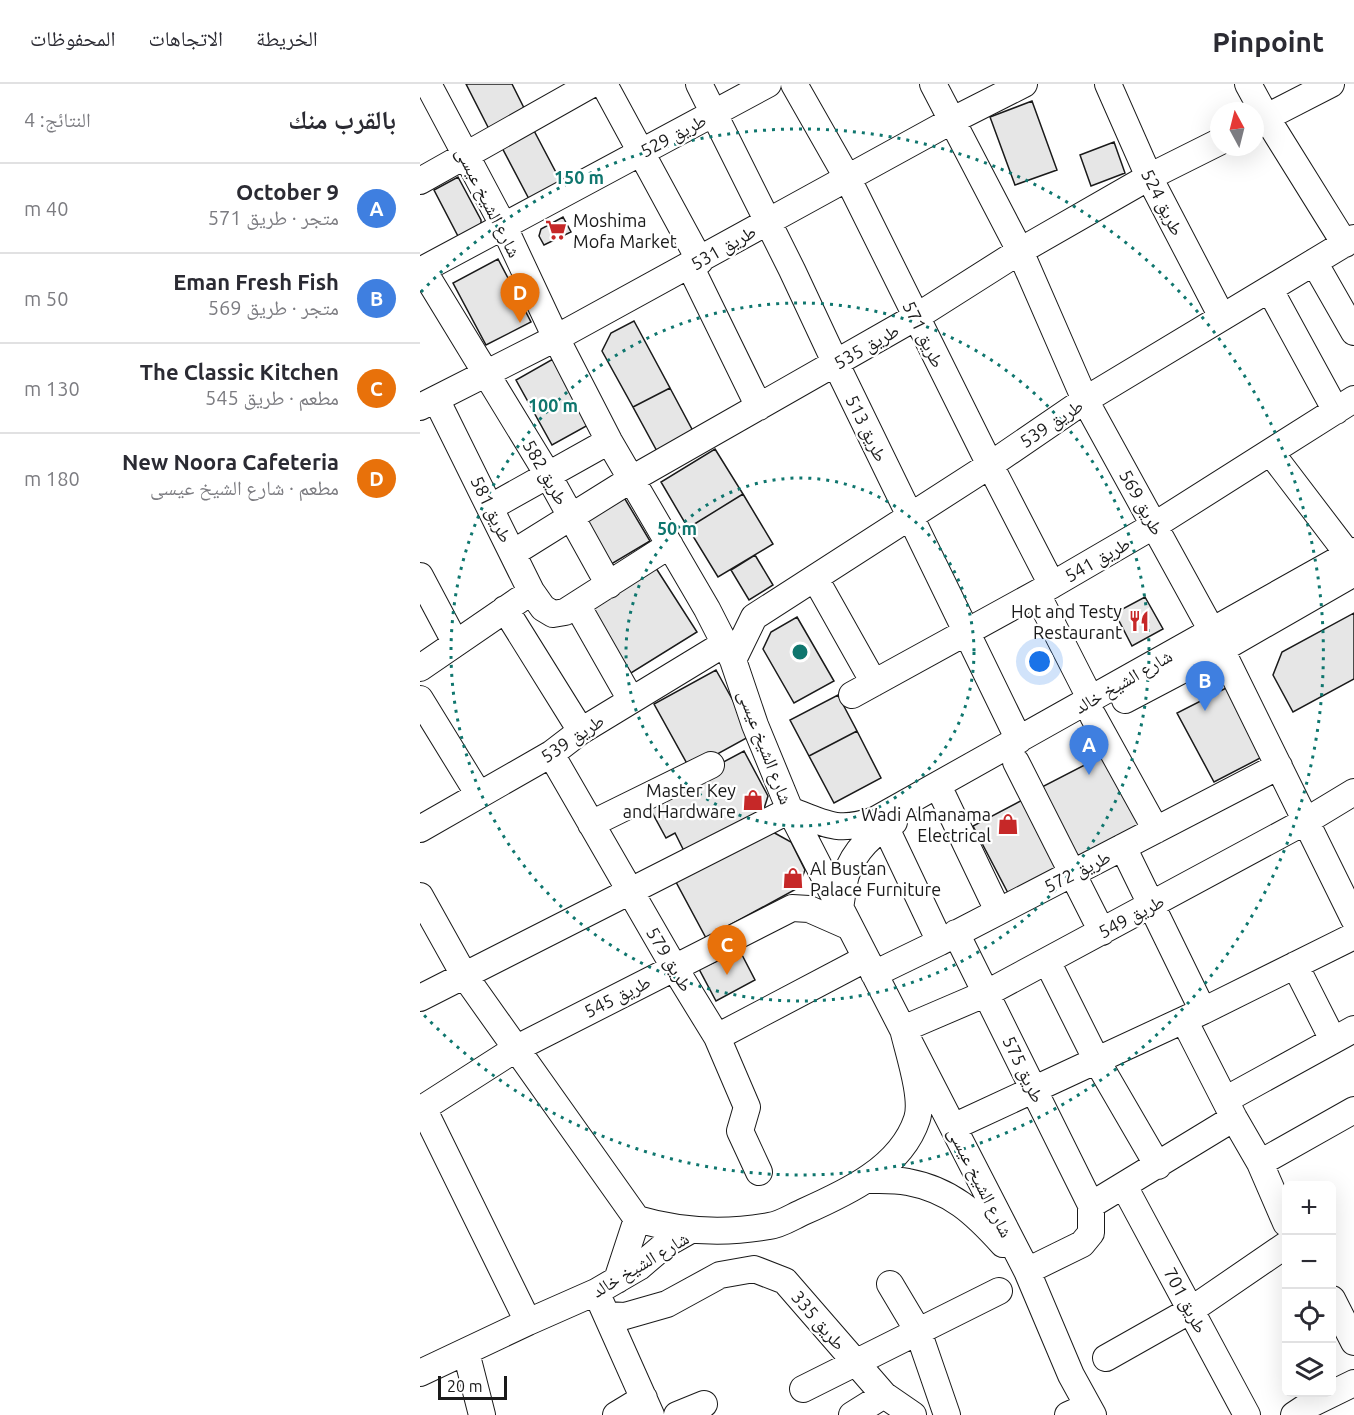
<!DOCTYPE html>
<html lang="ar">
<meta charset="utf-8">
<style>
:root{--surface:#fff;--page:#f2f2f3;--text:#2b2b33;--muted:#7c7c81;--line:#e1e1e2;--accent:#2563eb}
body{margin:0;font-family:Ubuntu,"Noto Naskh Arabic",sans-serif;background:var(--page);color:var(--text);direction:rtl}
.controls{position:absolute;right:18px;bottom:18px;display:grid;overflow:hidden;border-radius:9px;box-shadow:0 6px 24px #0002}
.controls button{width:54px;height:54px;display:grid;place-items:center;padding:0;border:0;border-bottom:2px solid var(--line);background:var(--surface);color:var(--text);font:30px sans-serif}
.compass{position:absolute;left:790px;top:18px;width:54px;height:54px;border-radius:50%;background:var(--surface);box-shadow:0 6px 24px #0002;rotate:353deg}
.scale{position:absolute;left:18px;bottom:15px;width:69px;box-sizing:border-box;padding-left:6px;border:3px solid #1a1a1a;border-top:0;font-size:16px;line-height:21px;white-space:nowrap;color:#1a1a1a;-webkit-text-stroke:4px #fff;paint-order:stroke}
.you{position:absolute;left:620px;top:578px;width:21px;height:21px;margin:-15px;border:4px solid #fff;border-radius:50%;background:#1a73e8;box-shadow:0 0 0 9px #1a73e833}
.badge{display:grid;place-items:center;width:39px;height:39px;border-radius:50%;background:var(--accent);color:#fff;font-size:20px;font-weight:700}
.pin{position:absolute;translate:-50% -50px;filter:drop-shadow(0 2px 3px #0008)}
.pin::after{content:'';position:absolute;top:32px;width:21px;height:18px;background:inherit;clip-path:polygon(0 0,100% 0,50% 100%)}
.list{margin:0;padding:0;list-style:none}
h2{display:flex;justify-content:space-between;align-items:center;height:78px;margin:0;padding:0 24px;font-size:26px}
h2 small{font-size:20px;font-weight:400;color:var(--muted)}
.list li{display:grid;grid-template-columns:39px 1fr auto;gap:18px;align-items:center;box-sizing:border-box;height:90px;padding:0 24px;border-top:2px solid var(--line)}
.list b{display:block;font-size:22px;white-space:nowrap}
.list p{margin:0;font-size:20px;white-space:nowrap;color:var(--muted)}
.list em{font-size:20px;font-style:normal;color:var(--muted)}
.icon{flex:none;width:33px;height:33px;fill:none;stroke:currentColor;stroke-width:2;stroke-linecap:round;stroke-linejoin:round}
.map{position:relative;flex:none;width:934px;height:1331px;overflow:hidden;direction:ltr}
header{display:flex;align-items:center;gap:36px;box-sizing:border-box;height:84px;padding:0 30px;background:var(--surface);border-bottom:2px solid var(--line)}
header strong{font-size:28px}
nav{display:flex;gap:33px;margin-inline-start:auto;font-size:21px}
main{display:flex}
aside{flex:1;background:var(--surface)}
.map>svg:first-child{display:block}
</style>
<header>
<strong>Pinpoint</strong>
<nav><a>الخريطة</a><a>الاتجاهات</a><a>المحفوظات</a></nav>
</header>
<main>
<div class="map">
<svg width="934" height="1331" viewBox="0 0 934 1331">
<rect width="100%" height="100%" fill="#fff"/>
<path fill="#e6e6e6" stroke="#1a1a1a" stroke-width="1.5" d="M 46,0 L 92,0 L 106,28 L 70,47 Z
M 612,17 L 637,86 L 595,101 L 570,33 Z
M 111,41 L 141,98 L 109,115 L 79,58 Z
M 694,58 L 705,89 L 671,102 L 660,71 Z
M 38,93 L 61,136 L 61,145 L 40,156 L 14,106 Z
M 143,133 L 151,148 L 124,161 L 119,152 L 121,145 Z
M 78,175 L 111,238 L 66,261 L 33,199 Z
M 214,237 L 250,304 L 213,323 L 182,267 L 191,249 Z
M 133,275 L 170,340 L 132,361 L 96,296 Z
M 250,304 L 274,349 L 238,369 L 213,323 Z
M 295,365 L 323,410 L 268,444 L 241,398 Z
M 202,410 L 230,457 L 188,482 L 160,434 Z
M 323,410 L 353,460 L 298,493 L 268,444 Z
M 335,471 L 353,501 L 329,516 L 311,486 Z
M 234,481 L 277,548 L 211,589 L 168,522 Z
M 725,513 L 743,545 L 712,562 L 695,529 Z
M 934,529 L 934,595 L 873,628 L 853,591 L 862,568 Z
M 377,533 L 414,597 L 374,619 L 343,565 L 351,548 Z
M 296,586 L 332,651 L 270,685 L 234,620 Z
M 810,602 L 846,671 L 794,698 L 757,629 Z
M 418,611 L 437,647 L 389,672 L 370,636 Z
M 437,647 L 461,694 L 414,719 L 389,672 Z
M 324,667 L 348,712 L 342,731 L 266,771 L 255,749 L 246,754 L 227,719 Z
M 688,669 L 725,739 L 655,776 L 618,705 Z
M 610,712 L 646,780 L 588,809 L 553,742 Z
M 351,747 L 371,758 L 385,786 L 378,804 L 286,854 L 256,798 Z
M 320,867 L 335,896 L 296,917 L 279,885 Z"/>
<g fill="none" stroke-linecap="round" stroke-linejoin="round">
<defs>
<path id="minor" d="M 8,0 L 84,143 L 136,254 L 189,357 L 287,525 L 313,576 L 335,641 L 370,726 L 607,1187 L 651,1291 L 673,1331
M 184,0 L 280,177
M 279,0 L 372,186 L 416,280 L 599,656
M 374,0 L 428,95 L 570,381 L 632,501
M 513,0 L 600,167 L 665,316 L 792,547 L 934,835
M 688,0 L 729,93 L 802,233
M 828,0 L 846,33 L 925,160
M 835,39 L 911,0
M 0,97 L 172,0
M 894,178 L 934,248
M 270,182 L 339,323
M 3,186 L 128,391 L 189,501
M 0,187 L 348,0
M 850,206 L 916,327
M 16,315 L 111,507 L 123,524 L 133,530 L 145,528 L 250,461
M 0,323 L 136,254 L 533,36 L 604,0
M 851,369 L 928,470
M 71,423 L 189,357
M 93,469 L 210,396 L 496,233 L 600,167 L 729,93 L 799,58
M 0,492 L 35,558
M 395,494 L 454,599
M 617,510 L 671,616
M 157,521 L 211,616
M 85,525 L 161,647
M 313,576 L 334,533 L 570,381 L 665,316 L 934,154
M 0,584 L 99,516
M 432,611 L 632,501 L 735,441 L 934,315
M 0,615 L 59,711
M 705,616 L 800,566 L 934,489
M 673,632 L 736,746
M 131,670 L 254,883 L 297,953 L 327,1023 L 320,1047 L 339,1088
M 596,678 L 682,848
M 523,712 L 578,827
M 370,726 C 405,740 418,749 455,736 L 934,467
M 171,740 L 291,681
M 465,742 L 520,858
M 0,745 L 131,670 L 161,647 L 304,560
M 703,763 L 783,927
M 0,812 L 44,891 L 217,1135 C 261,1148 304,1150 349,1142 C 360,1141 372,1133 383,1128 C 426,1109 481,1084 497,1035 C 504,1014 488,967 483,945 L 567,909 L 886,737 L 934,708
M 420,824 C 422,813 423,801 426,791 C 434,767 453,748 474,738
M 536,849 L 671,1121
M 627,877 L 677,977 L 738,1082
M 875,881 L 913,956
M 454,890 L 520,858 L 859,682
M 0,914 L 370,726
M 764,936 L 814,1034 L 840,1079 L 866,1139
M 297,953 L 445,875
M 805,1016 L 934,945
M 3,1024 L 108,1238
M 0,1026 L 97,964 L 372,824 L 389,825 L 430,843
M 533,1043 L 783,927 L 934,852
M 840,1079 L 934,1026
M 446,1096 C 459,1096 474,1095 488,1098 C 531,1106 555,1129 583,1160
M 704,1102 L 827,1331
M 607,1187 L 662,1160 L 671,1149 L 671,1121 L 814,1034
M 197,1196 L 217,1135
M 470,1200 L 498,1247 L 527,1331
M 912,1215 L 934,1258
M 181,1219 L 231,1331
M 187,1231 L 205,1232 L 247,1220 L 300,1191 L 334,1185 L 365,1197 L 464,1311 L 493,1331
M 46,1268 L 62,1331
M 686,1274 L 771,1226 L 866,1161
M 0,1289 L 108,1238 L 176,1208 L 219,1183 L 246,1160 L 269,1147
M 383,1305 L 579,1207
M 196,1331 L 224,1314
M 257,1331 L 284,1320
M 432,1331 L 464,1311
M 648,1331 L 668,1322
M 874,1331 L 889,1321 L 934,1299"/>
</defs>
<use href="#minor" stroke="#1a1a1a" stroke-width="28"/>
<use href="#minor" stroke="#fff" stroke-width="26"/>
</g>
<g fill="none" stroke="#0f766e" stroke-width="3" stroke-dasharray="3 6">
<circle cx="380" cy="568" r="174"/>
<circle cx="380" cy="568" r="349"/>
<path d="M1 208A523 523 0 1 1 1 928"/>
</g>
<defs>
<symbol id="supermarket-bare" viewBox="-9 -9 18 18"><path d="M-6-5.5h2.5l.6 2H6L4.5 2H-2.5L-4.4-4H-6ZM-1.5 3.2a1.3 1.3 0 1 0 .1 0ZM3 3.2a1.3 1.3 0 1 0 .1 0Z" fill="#c62828" stroke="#fff" stroke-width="2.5" paint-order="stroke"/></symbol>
<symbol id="restaurant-bare" viewBox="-9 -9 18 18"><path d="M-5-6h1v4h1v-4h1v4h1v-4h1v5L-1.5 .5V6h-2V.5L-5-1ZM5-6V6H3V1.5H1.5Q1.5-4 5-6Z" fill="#c62828" stroke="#fff" stroke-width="2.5" paint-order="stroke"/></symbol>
<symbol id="shop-bare" viewBox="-9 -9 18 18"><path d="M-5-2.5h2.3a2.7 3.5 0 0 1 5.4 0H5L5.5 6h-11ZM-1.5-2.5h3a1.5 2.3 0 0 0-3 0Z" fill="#c62828" stroke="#fff" stroke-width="2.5" paint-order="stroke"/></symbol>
</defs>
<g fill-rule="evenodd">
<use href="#supermarket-bare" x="121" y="131" width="30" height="30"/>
<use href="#restaurant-bare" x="704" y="522" width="30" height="30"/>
<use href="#shop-bare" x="318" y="701" width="30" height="30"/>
<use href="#shop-bare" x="573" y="725" width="30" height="30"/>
<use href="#shop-bare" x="358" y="779" width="30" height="30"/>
</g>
<g text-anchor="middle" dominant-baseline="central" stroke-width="4.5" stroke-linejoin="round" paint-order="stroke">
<g font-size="18" fill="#1a1a1a" stroke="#fff">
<text transform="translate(253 51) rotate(-28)">طريق 529</text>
<text transform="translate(69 118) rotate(63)">شارع الشيخ عيسى</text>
<text transform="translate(743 118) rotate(63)">طريق 524</text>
<text transform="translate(303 163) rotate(-30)">طريق 531</text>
<text transform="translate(504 250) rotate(64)">طريق 571</text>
<text transform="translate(446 262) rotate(-30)">طريق 535</text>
<text transform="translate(631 339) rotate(-34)">طريق 539</text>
<text transform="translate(447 344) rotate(64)">طريق 513</text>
<text transform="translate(126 388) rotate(60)">طريق 582</text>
<text transform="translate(722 418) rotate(61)">طريق 569</text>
<text transform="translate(72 425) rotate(64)">طريق 581</text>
<text transform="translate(677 475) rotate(-30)">طريق 541</text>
<text transform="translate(703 597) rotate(-30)">شارع الشيخ خالد</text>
<text transform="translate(152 654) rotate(-34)">طريق 539</text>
<text transform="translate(346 663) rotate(69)">شارع الشيخ عيسى</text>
<text transform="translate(657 787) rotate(-27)">طريق 572</text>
<text transform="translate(711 832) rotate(-28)">طريق 549</text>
<text transform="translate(250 875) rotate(59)">طريق 579</text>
<text transform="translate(197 912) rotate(-27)">طريق 545</text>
<text transform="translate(604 985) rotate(64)">طريق 575</text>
<text transform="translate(561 1098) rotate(63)">شارع الشيخ عيسى</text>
<text transform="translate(220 1180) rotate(-31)">شارع الشيخ خالد</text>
<text transform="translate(766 1216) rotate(62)">طريق 701</text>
<text transform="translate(399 1236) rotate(49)">طريق 335</text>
</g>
<g font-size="18" fill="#1a1a1a" stroke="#fff" text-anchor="end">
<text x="153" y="136" text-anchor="start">Moshima<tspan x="153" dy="21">Mofa Market</tspan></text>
<text x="702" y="527">Hot and Testy<tspan x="702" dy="21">Restaurant</tspan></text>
<text x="316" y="706">Master Key<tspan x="316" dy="21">and Hardware</tspan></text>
<text x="571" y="730">Wadi Almanama<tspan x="571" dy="21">Electrical</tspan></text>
<text x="390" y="784" text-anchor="start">Al Bustan<tspan x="390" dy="21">Palace Furniture</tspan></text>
</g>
</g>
<circle cx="380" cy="568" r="9" fill="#0f766e" stroke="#fff" stroke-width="3"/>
<g font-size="18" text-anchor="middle" font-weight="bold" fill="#0f766e" stroke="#fff" stroke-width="4.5" stroke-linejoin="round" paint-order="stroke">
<text x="159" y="100">150 m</text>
<text x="133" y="328">100 m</text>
<text x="257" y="451">50 m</text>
</g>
</svg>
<div class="controls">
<button>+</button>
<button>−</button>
<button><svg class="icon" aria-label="locate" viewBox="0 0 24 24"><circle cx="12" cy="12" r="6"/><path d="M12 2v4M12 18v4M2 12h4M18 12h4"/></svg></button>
<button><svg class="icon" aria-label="layers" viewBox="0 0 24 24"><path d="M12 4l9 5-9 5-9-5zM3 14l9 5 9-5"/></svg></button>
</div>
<svg class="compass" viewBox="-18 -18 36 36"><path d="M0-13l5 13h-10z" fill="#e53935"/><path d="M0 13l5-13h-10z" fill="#7c7c81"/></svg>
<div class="scale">20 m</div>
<div class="you"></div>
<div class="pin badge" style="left:669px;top:691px;background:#3f7fe0">A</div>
<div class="pin badge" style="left:785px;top:627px;background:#3f7fe0">B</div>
<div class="pin badge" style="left:307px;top:891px;background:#e8710a">C</div>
<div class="pin badge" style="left:100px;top:239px;background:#e8710a">D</div>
</div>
<aside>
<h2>بالقرب منك<small>النتائج: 4</small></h2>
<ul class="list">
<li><span class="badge" style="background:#3f7fe0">A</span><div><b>9 October</b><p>متجر · طريق 571</p></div><em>40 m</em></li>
<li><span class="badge" style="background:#3f7fe0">B</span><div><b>Eman Fresh Fish</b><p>متجر · طريق 569</p></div><em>50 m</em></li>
<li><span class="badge" style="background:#e8710a">C</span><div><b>The Classic Kitchen</b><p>مطعم · طريق 545</p></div><em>130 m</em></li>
<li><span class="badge" style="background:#e8710a">D</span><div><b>New Noora Cafeteria</b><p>مطعم · شارع الشيخ عيسى</p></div><em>180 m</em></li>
</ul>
</aside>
</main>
